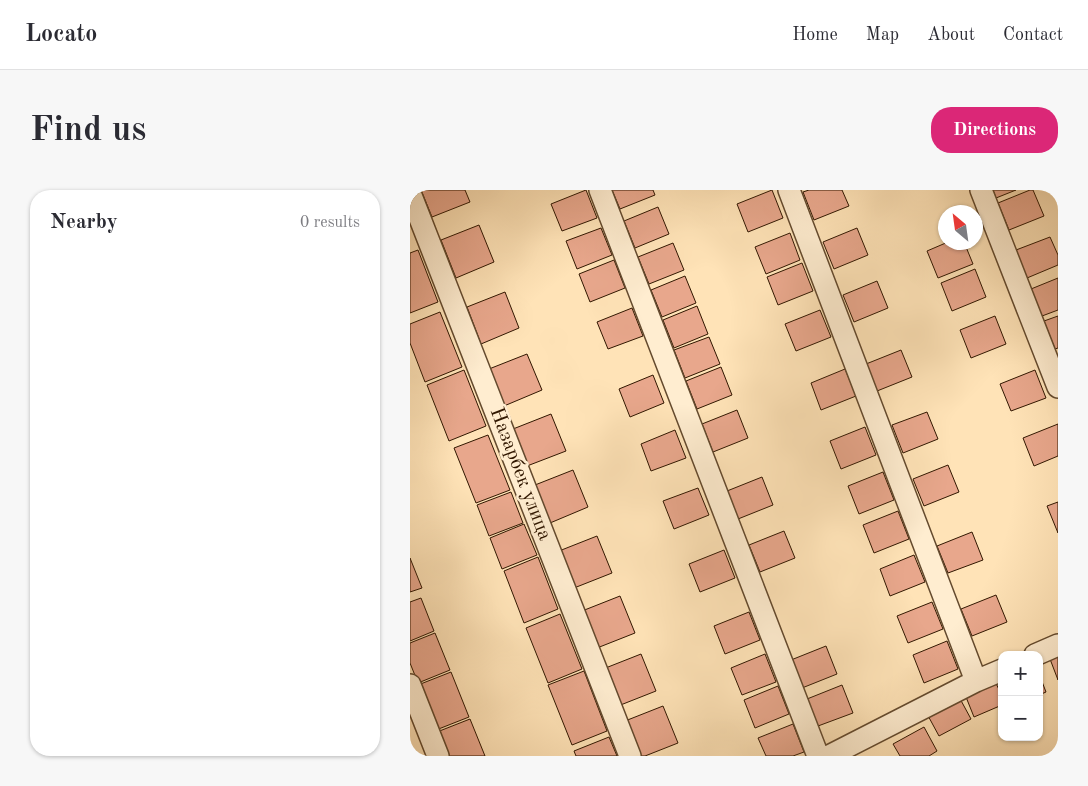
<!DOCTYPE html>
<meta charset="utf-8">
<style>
:root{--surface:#fff;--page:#f7f7f7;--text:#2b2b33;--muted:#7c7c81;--line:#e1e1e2;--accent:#db2777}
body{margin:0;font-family:"Old Standard TT",serif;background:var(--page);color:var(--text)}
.controls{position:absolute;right:15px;bottom:15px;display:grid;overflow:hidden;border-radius:10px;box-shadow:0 1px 4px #0004}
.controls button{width:45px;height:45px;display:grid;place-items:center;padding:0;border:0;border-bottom:1px solid var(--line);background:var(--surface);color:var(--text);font:25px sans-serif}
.compass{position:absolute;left:528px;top:15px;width:45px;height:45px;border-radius:50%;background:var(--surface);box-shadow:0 1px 4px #0004;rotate:331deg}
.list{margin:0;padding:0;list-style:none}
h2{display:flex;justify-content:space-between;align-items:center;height:65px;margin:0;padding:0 20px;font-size:21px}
h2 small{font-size:16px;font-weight:400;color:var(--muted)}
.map{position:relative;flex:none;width:648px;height:566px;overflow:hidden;border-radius:20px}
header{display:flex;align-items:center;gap:30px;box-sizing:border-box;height:70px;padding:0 25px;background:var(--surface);border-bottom:1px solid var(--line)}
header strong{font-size:24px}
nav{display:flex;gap:28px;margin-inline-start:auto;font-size:18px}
.intro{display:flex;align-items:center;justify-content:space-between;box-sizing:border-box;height:120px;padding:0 30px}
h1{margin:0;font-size:35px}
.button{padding:12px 22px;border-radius:20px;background:var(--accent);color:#fff;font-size:18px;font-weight:700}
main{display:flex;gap:30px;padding:0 30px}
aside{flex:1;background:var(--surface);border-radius:20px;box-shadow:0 1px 4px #0004}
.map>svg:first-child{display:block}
</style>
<header>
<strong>Locato</strong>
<nav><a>Home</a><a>Map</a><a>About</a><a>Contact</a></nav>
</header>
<div class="intro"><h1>Find us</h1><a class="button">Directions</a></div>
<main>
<aside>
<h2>Nearby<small>0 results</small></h2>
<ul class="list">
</ul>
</aside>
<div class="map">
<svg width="648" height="566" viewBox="0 0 648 566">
<rect width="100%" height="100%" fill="#ffe3b7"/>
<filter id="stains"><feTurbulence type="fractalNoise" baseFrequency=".004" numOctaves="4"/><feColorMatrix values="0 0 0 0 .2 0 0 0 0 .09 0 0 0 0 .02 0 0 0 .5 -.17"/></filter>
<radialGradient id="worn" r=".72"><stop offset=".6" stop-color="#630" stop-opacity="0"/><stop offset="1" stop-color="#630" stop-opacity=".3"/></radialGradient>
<path fill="#e8a78c" stroke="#311700" d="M 11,0 L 55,0 L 60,12 L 22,27 Z
M 176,0 L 187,28 L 152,41 L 141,14 Z
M 202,0 L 243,0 L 245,5 L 210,19 Z
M 362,0 L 373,28 L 338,42 L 327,14 Z
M 399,0 L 432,0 L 439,16 L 404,30 L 393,2 Z
M 583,0 L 606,0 L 586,8 Z
M 620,0 L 623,0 L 634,26 L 599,40 L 588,13 Z
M 248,17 L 259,44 L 225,58 L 214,31 Z
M 69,35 L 84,72 L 46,88 L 31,50 Z
M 191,38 L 202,65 L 167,79 L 156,51 Z
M 447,38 L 458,65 L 424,79 L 413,52 Z
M 380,43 L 390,70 L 356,84 L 345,57 Z
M 640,47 L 648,65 L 648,75 L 617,88 L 606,60 Z
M 538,52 L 554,52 L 563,74 L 528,88 L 517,61 Z
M 263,53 L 274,80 L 239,94 L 228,67 Z
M 8,60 L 28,112 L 0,123 L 0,63 Z
M 204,70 L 215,98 L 180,112 L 169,84 Z
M 392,73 L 403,101 L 368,115 L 357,87 Z
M 565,79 L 576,107 L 542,121 L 531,93 Z
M 275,86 L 286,113 L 252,127 L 241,100 Z
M 648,88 L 648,120 L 632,126 L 621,99 Z
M 467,91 L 478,118 L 444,132 L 433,105 Z
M 95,102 L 109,138 L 71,154 L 57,117 Z
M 287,116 L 298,144 L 264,158 L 253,130 Z
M 222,118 L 233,146 L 198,159 L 187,132 Z
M 410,120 L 421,147 L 386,161 L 375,134 Z
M 30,122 L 52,177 L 15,192 L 0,153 L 0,134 Z
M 585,126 L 596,154 L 561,168 L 550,140 Z
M 648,126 L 648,158 L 645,159 L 634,131 Z
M 299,147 L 310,174 L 275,188 L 264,160 Z
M 491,160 L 502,187 L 467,201 L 456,174 Z
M 117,164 L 132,200 L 94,216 L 79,179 Z
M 311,177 L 322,205 L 287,219 L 276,191 Z
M 435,179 L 446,206 L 411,220 L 401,193 Z
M 54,180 L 76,236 L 39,251 L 17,195 Z
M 625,180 L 636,208 L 601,221 L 590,194 Z
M 243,185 L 254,213 L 220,227 L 209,199 Z
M 327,220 L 338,248 L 303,262 L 292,234 Z
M 517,222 L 528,249 L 493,263 L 482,235 Z
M 141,224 L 156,261 L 117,276 L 103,239 Z
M 648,234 L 648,266 L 624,276 L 613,248 Z
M 455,237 L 466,265 L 431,279 L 420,251 Z
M 265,240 L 276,268 L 241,281 L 231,254 Z
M 78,245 L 100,300 L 66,313 L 44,258 Z
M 538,275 L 549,302 L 514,316 L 503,289 Z
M 163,280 L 178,317 L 140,333 L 125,295 Z
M 473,282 L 484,310 L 449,324 L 438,296 Z
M 352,287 L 363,315 L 328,329 L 317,301 Z
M 288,298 L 299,325 L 264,339 L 253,311 Z
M 101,302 L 113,333 L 79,346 L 67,315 Z
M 648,312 L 648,343 L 637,316 Z
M 488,321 L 499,349 L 464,363 L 453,335 Z
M 114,334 L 127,365 L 92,379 L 80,348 Z
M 374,341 L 385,368 L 350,382 L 339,355 Z
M 562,342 L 573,370 L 538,383 L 527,356 Z
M 187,346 L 202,383 L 164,398 L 149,361 Z
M 314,360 L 325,388 L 290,402 L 279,374 Z
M 504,365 L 515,392 L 480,406 L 470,379 Z
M 128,367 L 148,419 L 114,433 L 94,381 Z
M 0,368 L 12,398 L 0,402 Z
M 586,405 L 597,432 L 562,446 L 551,419 Z
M 210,406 L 225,443 L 187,458 L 172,421 Z
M 11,408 L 24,441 L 0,451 L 0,412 Z
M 522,412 L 533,439 L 498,453 L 487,426 Z
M 339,422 L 350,450 L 315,464 L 304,436 Z
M 150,424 L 172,479 L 138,493 L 116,438 Z
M 25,443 L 40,480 L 8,493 L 0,473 L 0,453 Z
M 537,451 L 548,479 L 514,493 L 503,465 Z
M 416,456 L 427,484 L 392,498 L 381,470 Z
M 231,464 L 246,501 L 208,516 L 193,479 Z
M 355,464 L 366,492 L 332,505 L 321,478 Z
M 648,466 L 648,490 L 640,469 Z
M 174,481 L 197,541 L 162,555 L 138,495 Z
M 41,482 L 59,527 L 26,540 L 8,495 Z
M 629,484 L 636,502 L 629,505 Z
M 584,489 L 592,506 L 592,515 L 564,527 L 554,502 Z
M 432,495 L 443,523 L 408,536 L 397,509 Z
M 368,496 L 379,524 L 345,538 L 334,510 Z
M 548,505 L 561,529 L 529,546 L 516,522 Z
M 253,516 L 268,553 L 235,566 L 229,566 L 215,531 Z
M 60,529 L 75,566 L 37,566 L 27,542 Z
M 383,534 L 394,562 L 383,566 L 356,566 L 348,548 Z
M 514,537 L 527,561 L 519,566 L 490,566 L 483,554 Z
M 199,547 L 207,566 L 166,566 L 164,561 Z"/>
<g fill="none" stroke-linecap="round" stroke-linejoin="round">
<defs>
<path id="minor" d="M 190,0 L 408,566
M 379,0 L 566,491
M 571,0 L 648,197
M 0,3 L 220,566
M 625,465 L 648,455
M 0,495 L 28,566
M 419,566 L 566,491 L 592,480"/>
</defs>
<use href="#minor" stroke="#644a2e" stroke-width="24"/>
<use href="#minor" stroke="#ffedd0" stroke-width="21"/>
</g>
<g text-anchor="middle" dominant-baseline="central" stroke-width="5" stroke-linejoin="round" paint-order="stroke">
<g font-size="20" fill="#311700" stroke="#ffedd0">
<text transform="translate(110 284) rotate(69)">Назарбек улица</text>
</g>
</g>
<rect width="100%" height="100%" filter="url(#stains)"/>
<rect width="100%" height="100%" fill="url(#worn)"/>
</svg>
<div class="controls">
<button>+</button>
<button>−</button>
</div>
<svg class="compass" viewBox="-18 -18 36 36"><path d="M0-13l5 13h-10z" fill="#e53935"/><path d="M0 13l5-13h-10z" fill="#7c7c81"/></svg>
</div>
</main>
